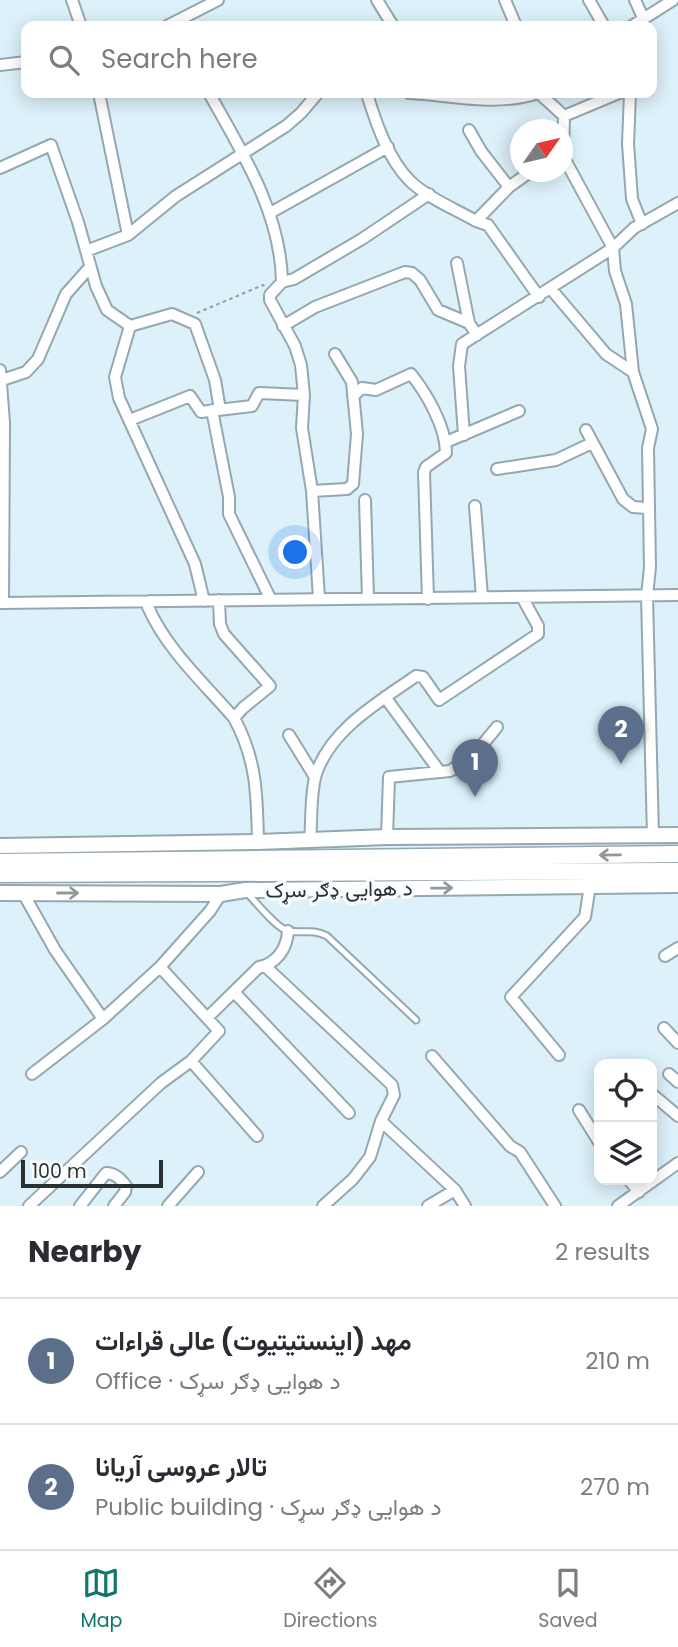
<!DOCTYPE html>
<meta charset="utf-8">
<style>
:root{--surface:#fff;--page:#f2f2f3;--text:#2b2b33;--muted:#7c7c81;--line:#e1e1e2;--accent:#0f766e}
body{margin:0;font-family:Poppins,Vazirmatn,sans-serif;background:var(--page);color:var(--text)}
.controls{position:absolute;right:21px;bottom:21px;display:grid;overflow:hidden;border-radius:14px;box-shadow:0 4px 18px #0003}
.controls button{width:63px;height:63px;display:grid;place-items:center;padding:0;border:0;border-bottom:2px solid var(--line);background:var(--surface);color:var(--text);font:35px sans-serif}
.compass{position:absolute;left:510px;top:119px;width:63px;height:63px;border-radius:50%;background:var(--surface);box-shadow:0 4px 18px #0003;rotate:56deg}
.scale{position:absolute;left:21px;bottom:18px;width:142px;box-sizing:border-box;padding-left:7px;border:4px solid #2a3135;border-top:0;font-size:19px;line-height:24px;white-space:nowrap;color:#2a3135;-webkit-text-stroke:5px #f8fcfd;paint-order:stroke}
.you{position:absolute;left:296px;top:553px;width:24px;height:24px;margin:-18px;border:5px solid #fff;border-radius:50%;background:#1a73e8;box-shadow:0 0 0 10px #1a73e833}
.badge{display:grid;place-items:center;width:46px;height:46px;border-radius:50%;background:var(--accent);color:#fff;font-size:23px;font-weight:700}
.pin{position:absolute;translate:-50% -58px;filter:drop-shadow(0 2px 4px #0008)}
.pin::after{content:'';position:absolute;top:37px;width:24px;height:21px;background:inherit;clip-path:polygon(0 0,100% 0,50% 100%)}
.list{margin:0;padding:0;list-style:none}
h2{display:flex;justify-content:space-between;align-items:center;height:91px;margin:0;padding:0 28px;font-size:30px}
h2 small{font-size:23px;font-weight:400;color:var(--muted)}
.list li{display:grid;grid-template-columns:46px 1fr auto;gap:21px;align-items:center;box-sizing:border-box;height:126px;padding:0 28px;border-top:2px solid var(--line)}
.list b{display:block;font-size:26px;white-space:nowrap}
.list p{margin:0;font-size:23px;white-space:nowrap;color:var(--muted)}
.list em{font-size:23px;font-style:normal;color:var(--muted)}
.icon{flex:none;width:38px;height:38px;fill:none;stroke:currentColor;stroke-width:2;stroke-linecap:round;stroke-linejoin:round}
.map{position:relative;flex:none;width:678px;height:1206px;overflow:hidden}
.search{position:absolute;background:var(--surface);box-shadow:0 4px 18px #0003;left:21px;right:21px;top:21px;height:77px;display:flex;align-items:center;gap:18px;box-sizing:border-box;padding:0 24px;border-radius:14px;color:var(--muted);font-size:26px}
.sheet{height:343px;background:var(--surface)}
nav{display:flex;justify-content:space-around;align-items:center;box-sizing:border-box;height:98px;border-top:2px solid var(--line);background:var(--surface);font-size:19px;color:var(--muted)}
nav a{display:grid;justify-items:center;gap:4px}
nav .on{color:var(--accent)}
.map>svg:first-child{display:block}
</style>
<div class="map">
<svg width="678" height="1206" viewBox="0 0 678 1206">
<rect width="100%" height="100%" fill="#ddf1fb"/>
<g fill="none" stroke-linecap="round" stroke-linejoin="round">
<defs>
<path id="lane" d="M 247,893 C 257,903 276,928 288,931 C 304,934 311,928 327,936 L 416,1020"/>
<path id="street" d="M 72,0 L 81,26
M 377,0 L 393,26
M 505,0 L 516,26
M 589,0 L 604,26
M 635,0 L 644,20
M 167,26 L 218,0
M 632,26 L 673,0
M 0,65 L 26,62
M 99,93 L 128,235
M 209,93 C 242,152 281,213 282,282
M 409,93 C 452,95 496,107 538,93
M 539,93 L 564,116 L 563,156 L 613,248 L 615,271 L 626,304 L 633,372 L 652,429 L 648,448 L 650,567 L 647,596 L 653,836
M 630,93 L 628,144 L 632,199 L 642,224
M 367,94 C 376,123 388,159 410,181 C 428,198 455,209 476,221 L 488,225 L 539,297
M 564,116 L 619,93
M 469,130 L 481,151 L 509,187
M 0,168 L 51,145 L 78,222 L 96,286 L 107,310 L 130,326
M 270,213 L 388,147
M 476,221 L 509,187 L 530,172
M 86,251 L 128,235 L 176,196 L 286,126 L 301,113 L 318,93
M 457,263 L 469,323
M 551,289 L 606,354 L 633,372
M 130,326 L 115,377 L 119,398 L 195,564 L 204,601
M 130,326 L 172,314 L 195,324 L 215,380 L 220,410
M 283,326 L 315,307 L 405,272 L 412,273 L 420,280 L 438,310 L 469,323 L 477,335
M 0,370 L 4,423 L 3,603
M 2,380 L 26,372 L 38,359 L 66,294 L 90,267
M 353,396 L 362,388 L 376,390 L 411,374 C 427,394 446,427 446,453 L 426,467 L 424,472 L 428,599
M 212,410 L 229,497 L 229,514 L 271,600
M 130,420 L 190,396 L 201,412 L 252,406 L 259,393 L 304,395
M 586,430 L 623,499 L 633,507 L 647,508
M 464,435 L 459,366 L 462,344 L 613,248 L 634,228 L 678,203
M 446,442 L 519,411
M 497,469 L 556,460 L 592,443
M 312,491 L 347,489 L 353,484 L 357,434 L 352,382 L 335,354
M 365,500 L 368,598
M 475,506 L 482,597
M 319,598 L 312,491 L 302,428 L 304,395 L 301,365 L 295,346 L 270,300 L 270,295 L 282,282 L 294,279 L 362,239 L 429,194
M 219,600 L 220,624 L 224,634 L 270,686 L 243,708 L 234,718
M 150,601 L 148,607 C 167,650 204,683 234,718 C 257,760 257,796 258,842
M 0,603 L 678,595
M 385,697 L 440,772
M 289,735 L 315,777
M 387,837 L 389,777 L 450,771 L 474,755 L 497,727
M 310,840 C 312,820 310,794 316,774 C 331,729 379,702 416,676 L 423,677 L 439,700 L 538,634 L 538,626 L 522,597
M 23,893 L 55,950 L 103,1019
M 665,956 L 678,948
M 266,967 L 392,1085 L 394,1095 L 381,1121 L 370,1157 L 353,1179 L 323,1206
M 234,992 L 349,1113
M 208,1017 L 259,967 C 276,964 287,949 288,931
M 664,1028 L 678,1043
M 559,1055 L 511,997 L 585,917 L 590,886
M 432,1056 L 510,1146 L 520,1152 L 555,1206
M 191,1061 L 257,1136
M 32,1074 L 103,1019 L 160,967 L 210,911 L 221,894
M 669,1074 L 678,1082
M 652,1094 L 678,1116
M 579,1110 L 599,1142
M 381,1121 L 455,1190 L 465,1206
M 0,1172 L 21,1152
M 629,1180 L 639,1192
M 29,1206 L 161,1083 L 191,1061 L 219,1031 L 160,967
M 80,1206 L 106,1173 C 115,1173 121,1179 126,1186 L 125,1192 L 114,1206
M 168,1206 L 198,1172
M 428,1206 L 455,1190
M 618,1206 L 678,1163"/>
<path id="secondary" d="M 0,846 L 258,842 L 387,837 L 678,835
M 0,893 L 221,894 L 245,890 L 678,885"/>
<path id="primary" d="M 0,862 L 678,854
M 0,874 L 678,871"/>
</defs>
<use href="#lane" stroke="#95a7b0" stroke-width="9"/>
<use href="#street" stroke="#95a7b0" stroke-width="14"/>
<use href="#secondary" stroke="#95a7b0" stroke-width="18"/>
<use href="#primary" stroke="#95a7b0" stroke-width="19"/>
<path stroke="#8e9ca3" stroke-width="2" stroke-dasharray="3.5 3.5" stroke-linecap="butt" d="M 197,313 L 263,285 L 265,287"/>
<use href="#lane" stroke="#fff" stroke-width="5"/>
<use href="#street" stroke="#fff" stroke-width="10"/>
<use href="#secondary" stroke="#fff" stroke-width="14"/>
<use href="#primary" stroke="#fff" stroke-width="16"/>
</g>
<defs><path id="oneway-shaft" d="M-6 0H5M1.5-3L5.5 0L1.5 3" fill="none" stroke-width="1.6" stroke-linecap="round" stroke-linejoin="round" transform="scale(1.75)"/></defs>
<g stroke="#94989a">
<use href="#oneway-shaft" transform="translate(610 855) rotate(179)"/>
<use href="#oneway-shaft" transform="translate(442 888) rotate(-1)"/>
<use href="#oneway-shaft" transform="translate(68 893)"/>
</g>
<g text-anchor="middle" dominant-baseline="central" stroke-width="7" stroke-linejoin="round" paint-order="stroke">
<g font-size="21" fill="#2a3135" stroke="#f8fcfd">
<text transform="translate(339 889) rotate(-1)">د هوایی ډګر سړک</text>
</g>
</g>
</svg>
<div class="controls">
<button><svg class="icon" aria-label="locate" viewBox="0 0 24 24"><circle cx="12" cy="12" r="6"/><path d="M12 2v4M12 18v4M2 12h4M18 12h4"/></svg></button>
<button><svg class="icon" aria-label="layers" viewBox="0 0 24 24"><path d="M12 4l9 5-9 5-9-5zM3 14l9 5 9-5"/></svg></button>
</div>
<svg class="compass" viewBox="-18 -18 36 36"><path d="M0-13l5 13h-10z" fill="#e53935"/><path d="M0 13l5-13h-10z" fill="#7c7c81"/></svg>
<div class="scale">100 m</div>
<div class="you"></div>
<div class="pin badge" style="left:475px;top:797px;background:#5c6f8a">1</div>
<div class="pin badge" style="left:621px;top:764px;background:#5c6f8a">2</div>
<div class="search"><svg class="icon" aria-label="search" viewBox="0 0 24 24"><circle cx="10" cy="10" r="6"/><path d="M15 15l6 6"/></svg>Search here</div>
</div>
<section class="sheet">
<h2>Nearby<small>2 results</small></h2>
<ul class="list">
<li><span class="badge" style="background:#5c6f8a">1</span><div><b>مهد (اینستیتیوت) عالی قراءات</b><p>Office · د هوایی ډګر سړک</p></div><em>210 m</em></li>
<li><span class="badge" style="background:#5c6f8a">2</span><div><b>تالار عروسی آریانا</b><p>Public building · د هوایی ډګر سړک</p></div><em>270 m</em></li>
</ul>
</section>
<nav>
<a class="on"><svg class="icon" aria-label="map" viewBox="0 0 24 24"><path d="M3 6l6-2 6 2 6-2v14l-6 2-6-2-6 2zM9 4v14M15 6v14"/></svg>Map</a>
<a><svg class="icon" aria-label="directions" viewBox="0 0 24 24"><path d="M12 3l9 9-9 9-9-9zM9 14v-3h6M13 9l2 2-2 2"/></svg>Directions</a>
<a><svg class="icon" aria-label="saved" viewBox="0 0 24 24"><path d="M7 4h10v16l-5-4-5 4z"/></svg>Saved</a>
</nav>
